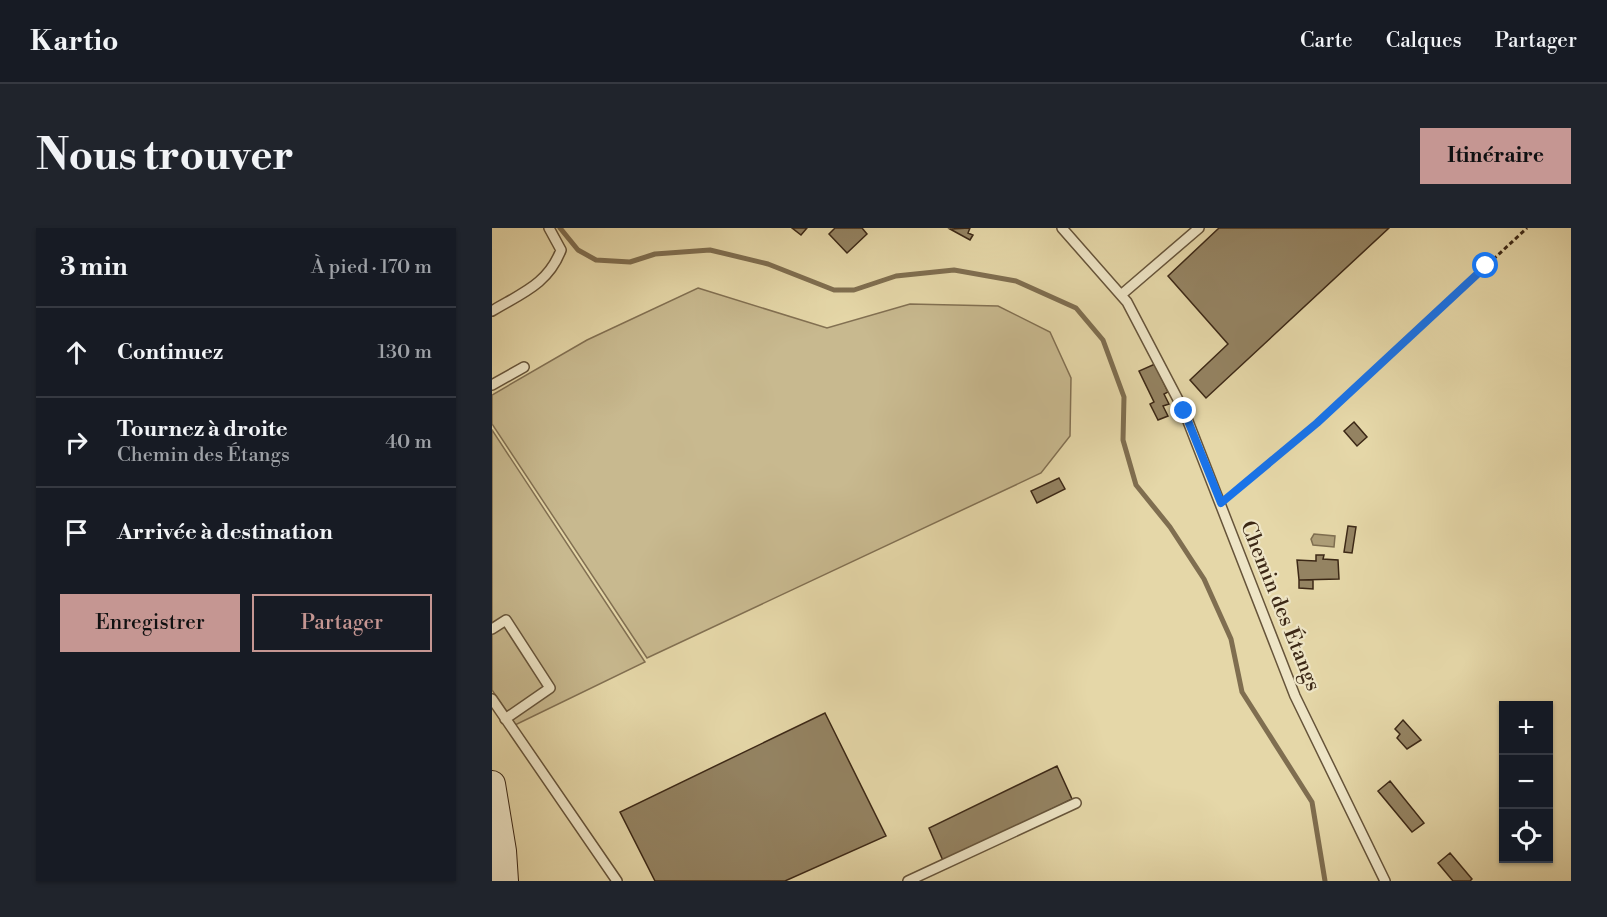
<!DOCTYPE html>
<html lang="fr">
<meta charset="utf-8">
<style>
:root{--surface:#171b24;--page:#20242c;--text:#f1f3f6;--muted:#9ea1a6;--line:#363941;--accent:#c59692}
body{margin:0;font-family:"Libre Bodoni",serif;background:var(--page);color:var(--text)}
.controls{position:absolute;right:18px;bottom:18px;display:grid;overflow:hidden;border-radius:0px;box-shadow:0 2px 4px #0004}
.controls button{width:54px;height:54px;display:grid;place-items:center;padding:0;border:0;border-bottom:2px solid var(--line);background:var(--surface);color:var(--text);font:30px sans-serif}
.stop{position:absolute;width:18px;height:18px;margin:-14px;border:4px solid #1a73e8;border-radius:50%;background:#fff}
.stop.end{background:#1a73e8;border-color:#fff;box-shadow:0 2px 6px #0008}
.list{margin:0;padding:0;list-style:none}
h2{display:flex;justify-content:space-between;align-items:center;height:78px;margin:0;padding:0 24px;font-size:26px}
h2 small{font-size:20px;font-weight:400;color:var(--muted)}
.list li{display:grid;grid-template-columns:39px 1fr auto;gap:18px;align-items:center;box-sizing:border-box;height:90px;padding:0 24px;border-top:2px solid var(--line)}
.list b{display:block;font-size:22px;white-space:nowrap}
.list p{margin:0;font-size:20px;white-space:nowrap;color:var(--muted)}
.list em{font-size:20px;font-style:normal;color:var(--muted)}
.actions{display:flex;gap:12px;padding:18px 24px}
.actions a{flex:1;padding:14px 0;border:2px solid var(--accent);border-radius:0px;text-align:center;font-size:21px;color:var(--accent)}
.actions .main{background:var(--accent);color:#111}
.icon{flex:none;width:33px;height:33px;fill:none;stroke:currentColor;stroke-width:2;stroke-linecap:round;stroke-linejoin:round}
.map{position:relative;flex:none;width:1079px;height:653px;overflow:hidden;border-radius:0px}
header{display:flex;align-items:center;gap:36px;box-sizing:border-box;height:84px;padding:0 30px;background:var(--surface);border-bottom:2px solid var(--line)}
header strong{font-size:28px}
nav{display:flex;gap:33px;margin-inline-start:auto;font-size:21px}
.intro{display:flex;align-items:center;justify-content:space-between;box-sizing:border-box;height:144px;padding:0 36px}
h1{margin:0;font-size:42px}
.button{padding:15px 27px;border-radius:0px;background:var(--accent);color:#111;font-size:21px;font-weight:700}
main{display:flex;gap:36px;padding:0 36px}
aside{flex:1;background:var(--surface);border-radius:0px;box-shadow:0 2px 4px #0004}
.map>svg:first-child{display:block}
</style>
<header>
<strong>Kartio</strong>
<nav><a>Carte</a><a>Calques</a><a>Partager</a></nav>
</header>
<div class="intro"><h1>Nous trouver</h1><a class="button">Itinéraire</a></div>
<main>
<aside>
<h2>3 min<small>À pied · 170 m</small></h2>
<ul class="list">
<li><svg class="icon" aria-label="ahead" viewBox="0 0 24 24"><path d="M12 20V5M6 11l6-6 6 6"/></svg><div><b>Continuez</b></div><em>130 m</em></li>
<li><svg class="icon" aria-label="right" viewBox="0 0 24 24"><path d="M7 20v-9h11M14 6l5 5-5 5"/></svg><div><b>Tournez à droite</b><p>Chemin des Étangs</p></div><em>40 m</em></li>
<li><svg class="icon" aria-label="arrive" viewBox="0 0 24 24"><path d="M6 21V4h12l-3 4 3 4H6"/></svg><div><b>Arrivée à destination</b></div></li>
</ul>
<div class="actions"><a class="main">Enregistrer</a><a>Partager</a></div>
</aside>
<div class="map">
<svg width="1079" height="653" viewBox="0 0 1079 653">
<rect width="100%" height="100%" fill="#e5d7a8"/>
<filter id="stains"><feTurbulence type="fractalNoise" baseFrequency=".00333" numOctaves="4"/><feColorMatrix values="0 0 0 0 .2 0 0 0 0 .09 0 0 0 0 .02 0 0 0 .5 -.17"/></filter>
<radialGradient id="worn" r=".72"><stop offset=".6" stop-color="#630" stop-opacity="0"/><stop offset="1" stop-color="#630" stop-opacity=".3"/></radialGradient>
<path fill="#c8b98f" stroke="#827052" stroke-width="1.5" d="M 206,60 L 335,100 L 418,76 L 506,78 L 558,104 L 579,150 L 578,208 L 549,245 L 155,430 L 0,196 L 0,167 L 95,112 Z
M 0,202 L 153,434 L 23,497 L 0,462 Z"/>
<path fill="#ac9c76" stroke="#7f6e50" stroke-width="1.5" d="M 822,306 L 843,308 L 842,319 L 821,317 L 819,311 Z"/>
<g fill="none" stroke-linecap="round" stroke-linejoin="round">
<path stroke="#7f6e50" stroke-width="5" d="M 68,0 L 86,22 L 104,32 L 138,34 L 163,26 L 218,22 L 276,36 L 342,62 L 362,62 L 404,48 L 462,42 L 524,53 L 584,80 L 611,112 L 632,169 L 631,212 L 644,257 L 678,299 L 712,351 L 739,411 L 750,464 L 820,574 L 833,653"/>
</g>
<path fill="#948362" stroke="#3c2816" stroke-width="1.5" d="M 300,0 L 315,0 L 309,7 Z
M 343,0 L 370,0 L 375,6 L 355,25 L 337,6 Z
M 478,0 L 476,5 L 481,7 L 478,12 L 458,1 Z
M 727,0 L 897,0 L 714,170 L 698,152 L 736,116 L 676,48 Z
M 663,136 L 676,164 L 672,166 L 677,176 L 671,178 L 676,188 L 666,192 L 658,176 L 662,174 L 647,143 Z
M 862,194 L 875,209 L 865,218 L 852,203 Z
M 567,250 L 573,261 L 545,275 L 539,263 Z
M 856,298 L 864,299 L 860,325 L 852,324 Z
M 824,327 L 832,327 L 831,331 L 846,332 L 847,351 L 807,352 L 805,332 L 824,333 Z
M 807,352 L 821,352 L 821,361 L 807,360 Z
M 333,485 L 394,608 L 293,653 L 163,653 L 128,584 Z
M 911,492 L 929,512 L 915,521 L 905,510 L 908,506 L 903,501 Z
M 565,538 L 580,571 L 452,635 L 437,600 Z
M 898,553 L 932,595 L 920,604 L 886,563 Z
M 958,625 L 980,651 L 978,653 L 961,653 L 946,635 Z"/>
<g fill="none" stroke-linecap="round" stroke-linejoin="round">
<defs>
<path id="service" d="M 570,0 L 635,74 L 692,183 L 803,468 L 893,653
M 629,67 L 707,0
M 0,83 C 30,65 56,56 69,22 L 57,0
M 0,157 L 32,139
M 0,401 L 14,392 L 58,460 L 13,491
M 0,471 L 125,653
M 416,653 L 584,575"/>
<path id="secondary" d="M 0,556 L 11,623 L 13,653"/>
</defs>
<use href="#service" stroke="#66543a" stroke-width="12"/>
<use href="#secondary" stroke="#3c2816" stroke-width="28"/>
<path stroke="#3c2816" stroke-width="3" stroke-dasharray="4.5 3" stroke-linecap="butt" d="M 739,267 L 825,195 L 1035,0"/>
<use href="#service" stroke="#eee5c6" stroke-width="9"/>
<use href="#secondary" stroke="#eee5c6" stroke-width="26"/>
</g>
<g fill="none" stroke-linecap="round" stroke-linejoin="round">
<path stroke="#1a73e8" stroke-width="8" d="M 692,183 L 729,275 L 825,195 L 994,38"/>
</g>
<g text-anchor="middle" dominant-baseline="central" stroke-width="4.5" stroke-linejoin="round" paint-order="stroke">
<g font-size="21" fill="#3c2816" stroke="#eee5c6">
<text transform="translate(788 378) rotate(68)">Chemin des Étangs</text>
</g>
</g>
<rect width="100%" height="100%" filter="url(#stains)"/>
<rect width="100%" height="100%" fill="url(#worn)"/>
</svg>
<div class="controls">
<button>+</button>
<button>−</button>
<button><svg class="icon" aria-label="locate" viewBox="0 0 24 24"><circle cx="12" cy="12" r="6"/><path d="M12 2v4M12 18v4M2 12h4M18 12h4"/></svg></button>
</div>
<div class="stop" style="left:994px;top:38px"></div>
<div class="stop end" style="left:692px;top:183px"></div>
</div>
</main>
